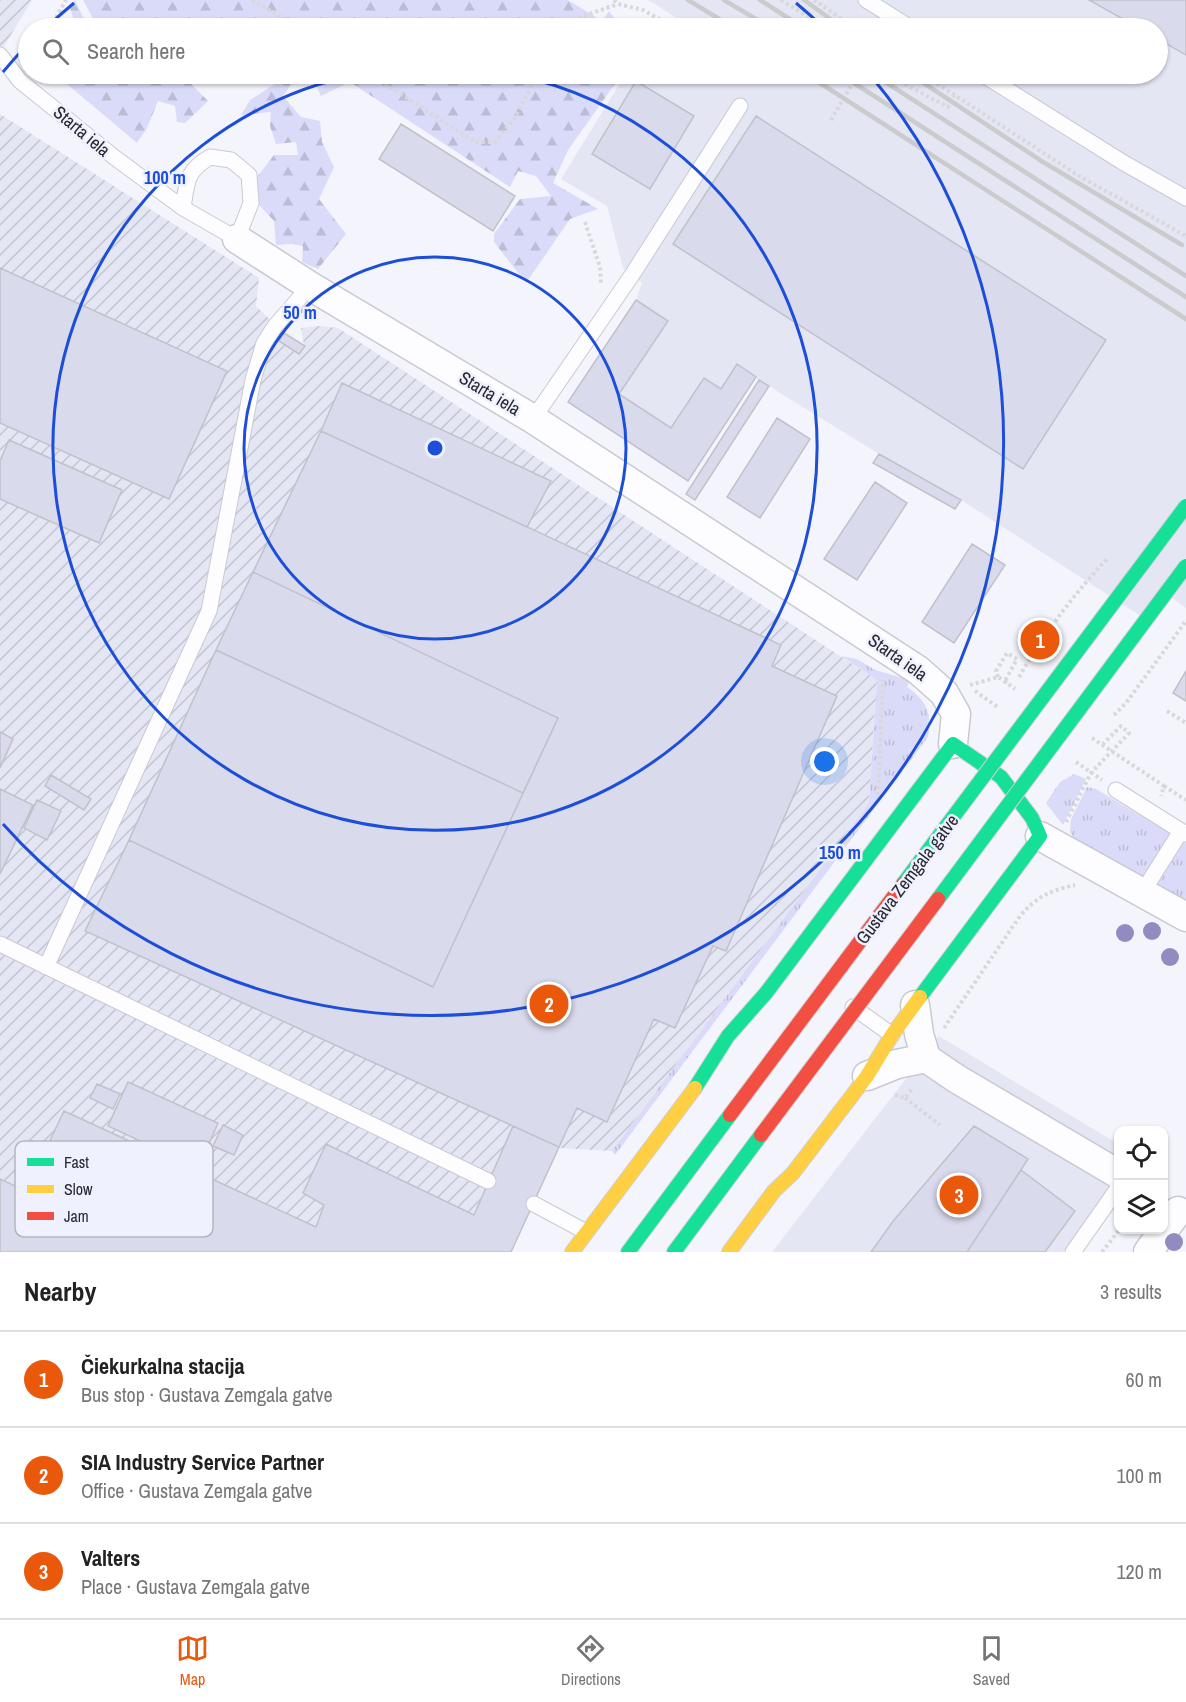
<!DOCTYPE html>
<meta charset="utf-8">
<style>
:root{--surface:#fff;--page:#f6f6f6;--text:#222;--muted:#767676;--line:#e0e0e0;--accent:#ea580c}
body{margin:0;font-family:"Archivo Narrow",sans-serif;background:var(--page);color:var(--text)}
.controls{position:absolute;right:18px;bottom:18px;display:grid;overflow:hidden;border-radius:12px;box-shadow:0 2px 4px #0004}
.controls button{width:54px;height:54px;display:grid;place-items:center;padding:0;border:0;border-bottom:2px solid var(--line);background:var(--surface);color:var(--text);font:30px sans-serif}
.you{position:absolute;left:825px;top:762px;width:21px;height:21px;margin:-15px;border:4px solid #fff;border-radius:50%;background:#1a73e8;box-shadow:0 0 0 9px #1a73e833}
.badge{display:grid;place-items:center;width:39px;height:39px;border-radius:50%;background:var(--accent);color:#fff;font-size:20px;font-weight:700}
.pin{position:absolute;translate:-50% -50%;border:3px solid #fff;box-shadow:0 2px 6px #0006}
.list{margin:0;padding:0;list-style:none}
h2{display:flex;justify-content:space-between;align-items:center;height:78px;margin:0;padding:0 24px;font-size:26px}
h2 small{font-size:20px;font-weight:400;color:var(--muted)}
.list li{display:grid;grid-template-columns:39px 1fr auto;gap:18px;align-items:center;box-sizing:border-box;height:96px;padding:0 24px;border-top:2px solid var(--line)}
.list b{display:block;font-size:22px;white-space:nowrap}
.list p{margin:0;font-size:20px;white-space:nowrap;color:var(--muted)}
.list em{font-size:20px;font-style:normal;color:var(--muted)}
.icon{flex:none;width:33px;height:33px;fill:none;stroke:currentColor;stroke-width:2;stroke-linecap:round;stroke-linejoin:round}
.map{position:relative;flex:none;width:1186px;height:1252px;overflow:hidden}
.search{position:absolute;background:var(--surface);box-shadow:0 2px 4px #0004;left:18px;right:18px;top:18px;height:66px;display:flex;align-items:center;gap:15px;box-sizing:border-box;padding:0 21px;border-radius:33px;color:var(--muted);font-size:22px}
.sheet{height:366px;background:var(--surface)}
nav{display:flex;justify-content:space-around;align-items:center;box-sizing:border-box;height:84px;border-top:2px solid var(--line);background:var(--surface);font-size:16px;color:var(--muted)}
nav a{display:grid;justify-items:center;gap:3px}
nav .on{color:var(--accent)}
.map>svg:first-child{display:block}
</style>
<div class="map">
<svg width="1186" height="1252" viewBox="0 0 1186 1252">
<defs>
<pattern id="industrial-furrows" width="10" height="10" patternUnits="userSpaceOnUse" patternTransform="scale(1.5)"><rect width="10" height="10" fill="#e5e6f4"/><path d="M-1 1l2-2M0 10L10 0M9 11l2-2" fill="none" stroke="#c4c5d2"/></pattern>
<pattern id="grass-tufts" width="24" height="20" patternUnits="userSpaceOnUse" patternTransform="scale(1.5)"><rect width="24" height="20" fill="#dadbf8"/><path d="M3 7l-1-3M5 7V3M7 7l1-3M15 17l-1-3M17 17v-4M19 17l1-3" fill="none" stroke="#bbbcd5"/></pattern>
<pattern id="forest-firs" width="22" height="20" patternUnits="userSpaceOnUse" patternTransform="scale(1.5)"><rect width="22" height="20" fill="#dadbf8"/><path d="M5 1l3.5 6h-7zM16 11l3.5 6h-7z" fill="#bbbcd5"/></pattern>
</defs>
<rect width="100%" height="100%" fill="#f4f4fc"/>
<path fill="#e5e6f4" d="M 648,0 L 1186,0 L 1186,608 L 1171,597 L 1150,622 L 961,500 L 879,454 L 756,378 L 688,481 L 568,402 L 636,300 L 642,283 L 623,268 L 607,206 L 561,179 L 625,75 L 1158,74 L 1158,28 L 678,28 L 680,20 Z
M 939,1036 L 1118,1144 L 1118,1196 L 1077,1252 L 772,1252 Z"/>
<path fill="url(#industrial-furrows)" d="M 0,0 L 32,0 L 0,53 Z
M 0,114 L 259,278 L 256,306 L 284,333 L 304,345 L 301,328 L 319,326 L 338,328 L 877,680 L 869,803 L 612,1151 L 559,1148 L 511,1252 L 0,1252 Z"/>
<path fill="url(#grass-tufts)" d="M 841,656 L 857,659 L 875,670 L 910,680 L 907,687 C 927,701 932,713 928,737 L 615,1155 L 612,1151 L 869,803 L 877,680 Z
M 1074,774 L 1086,779 L 1063,825 L 1046,803 L 1060,782 Z
M 1087,787 L 1096,789 L 1171,834 L 1143,881 L 1076,841 L 1070,832 L 1071,819 Z
M 1183,841 L 1186,843 L 1186,904 L 1154,886 Z"/>
<path fill="url(#forest-firs)" d="M 75,0 L 88,28 L 70,28 L 74,21 L 70,8 Z
M 83,0 L 568,0 L 602,21 L 609,11 L 619,25 L 616,28 L 233,28 L 236,19 L 208,20 L 205,28 L 95,28 L 97,26 Z
M 65,74 L 191,74 L 187,80 L 208,101 L 185,123 L 177,122 L 175,106 L 158,101 L 147,128 L 137,143 L 67,84 Z
M 278,74 L 291,74 L 294,80 L 283,96 L 301,117 L 320,121 L 322,142 L 334,167 L 319,199 L 346,234 L 318,269 L 302,262 L 303,246 L 292,244 L 276,245 L 274,221 L 260,206 L 254,181 L 274,155 L 298,155 L 296,142 L 276,144 L 270,126 L 271,112 L 241,115 L 250,100 L 278,82 Z
M 311,74 L 622,74 L 568,150 L 553,183 L 598,209 L 570,219 L 526,283 L 494,242 L 494,234 L 520,199 L 551,196 L 536,176 L 518,171 L 510,187 L 350,82 L 321,96 Z"/>
<path fill="#dadaed" stroke="#c0c1c9" stroke-width="1.5" d="M 1089,0 L 1186,0 L 1186,55 L 1158,39 L 1158,28 L 1139,28 Z
M 636,81 L 694,116 L 650,189 L 592,154 Z
M 756,116 L 1106,340 L 1023,469 L 673,244 Z
M 401,124 L 515,196 L 493,231 L 379,159 Z
M 0,268 L 227,371 L 169,499 L 0,423 Z
M 636,300 L 668,321 L 619,394 L 671,428 L 704,378 L 721,389 L 737,364 L 756,377 L 688,481 L 568,402 Z
M 284,333 L 305,346 L 299,354 L 279,341 Z
M 759,380 L 769,386 L 695,500 L 686,494 Z
M 342,383 L 551,481 L 527,527 L 321,431 Z
M 777,418 L 810,439 L 760,518 L 727,497 Z
M 321,431 L 781,645 L 772,666 L 837,696 L 726,951 L 713,946 L 675,1028 L 654,1019 L 607,1122 L 577,1108 L 559,1147 L 85,931 L 129,840 L 433,987 L 558,718 L 253,572 Z
M 9,440 L 122,490 L 99,543 L 0,499 L 0,461 Z
M 879,454 L 961,500 L 955,509 L 873,463 Z
M 875,482 L 907,503 L 857,580 L 824,559 Z
M 972,544 L 1005,565 L 954,643 L 922,622 Z
M 253,572 L 558,718 L 523,793 L 216,650 Z
M 216,650 L 523,793 L 433,987 L 129,840 Z
M 1186,671 L 1186,701 L 1173,693 Z
M 0,732 L 13,739 L 0,768 Z
M 51,775 L 91,799 L 84,810 L 45,786 Z
M 0,789 L 33,805 L 0,874 Z
M 37,800 L 61,811 L 47,840 L 24,828 Z
M 128,1082 L 218,1123 L 198,1168 L 108,1126 Z
M 97,1084 L 120,1094 L 113,1109 L 90,1098 Z
M 64,1111 L 316,1227 L 324,1205 L 303,1193 L 326,1144 L 474,1215 L 513,1126 L 559,1147 L 511,1252 L 0,1252 L 0,1179 L 26,1191 Z
M 223,1125 L 243,1135 L 234,1155 L 213,1146 Z
M 974,1126 L 1028,1159 L 967,1252 L 871,1252 L 894,1220 Z
M 1021,1170 L 1075,1211 L 1045,1252 L 967,1252 Z"/>
<g fill="none" stroke-linecap="round" stroke-linejoin="round">
<defs>
<path id="lane" d="M 866,0 L 911,28
M 0,55 L 20,81 L 114,157 L 183,208 L 237,239 L 251,203 L 249,175 L 231,160 L 210,157 C 186,171 187,182 183,208
M 982,74 L 1124,163 L 1186,198
M 533,419 L 632,275 L 740,106
M 1116,790 L 1186,834
M 1142,893 L 1181,831
M 0,944 L 488,1181
M 46,967 L 209,611 L 253,380 L 264,343 L 275,326 L 310,286
M 853,1007 L 892,1035
M 534,1204 L 586,1232
M 1073,1252 L 1118,1188"/>
<path id="street" d="M 237,239 L 310,286 L 533,419 L 918,670 L 944,693 L 956,714 L 953,744
M 1040,836 L 1186,917
M 915,1005 L 919,1034 L 926,1058 L 957,1079 L 1118,1174
M 867,1076 L 897,1064 L 926,1058
M 1148,1252 L 1178,1211"/>
<path id="fast" d="M 695,1088 L 728,1036 L 766,993 L 953,744 L 1001,777 L 1032,818 L 1040,836 L 920,997
M 628,1252 L 730,1115
M 674,1252 L 761,1135"/>
<path id="slow" d="M 572,1252 L 695,1088
M 729,1252 L 774,1191 L 793,1173 L 867,1076 L 892,1035 L 920,997"/>
</defs>
<use href="#lane" stroke="#c8c9d1" stroke-width="17"/>
<use href="#street" stroke="#c8c9d1" stroke-width="31"/>
<use href="#fast" stroke="#d0d0d5" stroke-width="16"/>
<use href="#slow" stroke="#d0d0d5" stroke-width="16"/>
<path stroke="#d8d8da" stroke-width="4" stroke-dasharray="3 3" stroke-linecap="butt" d="M 252,0 L 301,28
M 614,0 L 618,4 L 643,10 L 676,28
M 781,0 L 827,28
M 814,0 L 855,28
M 50,28 L 66,0
M 571,28 L 581,17 L 618,4
M 370,74 L 475,142 L 495,142 L 514,119 L 538,74
M 890,74 L 908,86 L 948,107 L 954,95
M 922,74 L 1079,176 L 1186,236
M 831,120 L 858,74
M 585,222 L 600,267 L 601,283
M 998,677 L 996,671 L 1007,653 L 1017,659 L 1005,681 L 1007,683
M 970,685 L 998,677 L 1015,689
M 975,691 L 999,708
M 1167,711 L 1186,723
M 1092,738 L 1164,786 L 1161,796
M 1076,762 L 1102,780
M 1164,786 L 1186,800
M 878,795 L 883,680
M 1066,822 L 1091,773 L 1129,733 L 1121,726 L 1103,744 L 1101,742
M 944,1028 L 1020,916 C 1038,896 1049,891 1075,885
M 895,1095 L 905,1098 L 912,1089
M 905,1098 L 940,1125
M 1102,1252 L 1119,1230"/>
<use href="#lane" stroke="#fdfdff" stroke-width="15"/>
<use href="#street" stroke="#fdfdff" stroke-width="28"/>
<use href="#fast" stroke="#16e098" stroke-width="14"/>
<use href="#slow" stroke="#ffcf43" stroke-width="14"/>
<path stroke="#cbcbcd" stroke-width="4.5" d="M 688,0 L 734,28
M 724,0 L 771,28
M 760,0 L 804,28
M 804,0 L 843,28
M 806,74 L 1186,319
M 840,74 L 1186,297
M 873,74 L 1186,276
M 910,74 L 1043,162 L 1182,245"/>
<defs>
<path id="fast-bridge" d="M 903,884 L 1186,506
M 938,899 L 1186,566"/>
<path id="jam-bridge" d="M 730,1115 L 903,884
M 761,1135 L 938,899"/>
</defs>
<use href="#fast-bridge" stroke="#d0d0d5" stroke-width="16" stroke-linecap="butt"/>
<use href="#jam-bridge" stroke="#d0d0d5" stroke-width="16" stroke-linecap="butt"/>
<path stroke="#d8d8da" stroke-width="4" stroke-dasharray="3 3" stroke-linecap="butt" d="M 1019,677 C 1044,634 1073,595 1107,559
M 1114,715 L 1126,703 L 1186,621"/>
<use href="#fast-bridge" stroke="#16e098" stroke-width="14"/>
<use href="#jam-bridge" stroke="#f24e42" stroke-width="14"/>
</g>
<g fill="#918cbf">
<circle cx="1152" cy="931" r="9"/>
<circle cx="1125" cy="933" r="9"/>
<circle cx="1170" cy="957" r="9"/>
<circle cx="1174" cy="1242" r="9"/>
</g>
<g fill="none" stroke="#1d4ed8" stroke-width="3">
<circle cx="435" cy="448" r="191"/>
<path d="M511 74A382 382 0 1 1 359 74"/>
<path d="M3 72A573 573 0 0 1 26 46M48 26A573 573 0 0 1 74 3M796 3A573 573 0 0 1 822 26M871 76A573 573 0 0 1 3 824"/>
</g>
<g text-anchor="middle" dominant-baseline="central" stroke-width="5" stroke-linejoin="round" paint-order="stroke">
<g font-size="18" fill="#272830" stroke="#f0f1ff">
<text transform="translate(82 131) rotate(40)">Starta iela</text>
<text transform="translate(490 393) rotate(31)">Starta iela</text>
<text transform="translate(898 657) rotate(35)">Starta iela</text>
<text transform="translate(907 879) rotate(-53)">Gustava Zemgala gatve</text>
</g>
</g>
<rect x="15" y="1141" width="198" height="96" rx="9" fill="#f0f1ff" stroke="#b4b5c1" stroke-width="1.5"/>
<rect x="27" y="1158" width="27" height="8" fill="#16e098"/>
<rect x="27" y="1185" width="27" height="8" fill="#ffcf43"/>
<rect x="27" y="1212" width="27" height="8" fill="#f24e42"/>
<g font-size="16" fill="#272830">
<text x="64" y="1168">Fast</text>
<text x="64" y="1195">Slow</text>
<text x="64" y="1222">Jam</text>
</g>
<circle cx="435" cy="448" r="9" fill="#1d4ed8" stroke="#f0f1ff" stroke-width="3"/>
<g font-size="18" text-anchor="middle" font-weight="bold" fill="#1d4ed8" stroke="#f0f1ff" stroke-width="5" stroke-linejoin="round" paint-order="stroke">
<text x="165" y="184">100 m</text>
<text x="300" y="319">50 m</text>
<text x="840" y="859">150 m</text>
</g>
</svg>
<div class="controls">
<button><svg class="icon" aria-label="locate" viewBox="0 0 24 24"><circle cx="12" cy="12" r="6"/><path d="M12 2v4M12 18v4M2 12h4M18 12h4"/></svg></button>
<button><svg class="icon" aria-label="layers" viewBox="0 0 24 24"><path d="M12 4l9 5-9 5-9-5zM3 14l9 5 9-5"/></svg></button>
</div>
<div class="you"></div>
<div class="pin badge" style="left:1040px;top:640px">1</div>
<div class="pin badge" style="left:549px;top:1004px">2</div>
<div class="pin badge" style="left:959px;top:1195px">3</div>
<div class="search"><svg class="icon" aria-label="search" viewBox="0 0 24 24"><circle cx="10" cy="10" r="6"/><path d="M15 15l6 6"/></svg>Search here</div>
</div>
<section class="sheet">
<h2>Nearby<small>3 results</small></h2>
<ul class="list">
<li><span class="badge">1</span><div><b>Čiekurkalna stacija</b><p>Bus stop · Gustava Zemgala gatve</p></div><em>60 m</em></li>
<li><span class="badge">2</span><div><b>SIA Industry Service Partner</b><p>Office · Gustava Zemgala gatve</p></div><em>100 m</em></li>
<li><span class="badge">3</span><div><b>Valters</b><p>Place · Gustava Zemgala gatve</p></div><em>120 m</em></li>
</ul>
</section>
<nav>
<a class="on"><svg class="icon" aria-label="map" viewBox="0 0 24 24"><path d="M3 6l6-2 6 2 6-2v14l-6 2-6-2-6 2zM9 4v14M15 6v14"/></svg>Map</a>
<a><svg class="icon" aria-label="directions" viewBox="0 0 24 24"><path d="M12 3l9 9-9 9-9-9zM9 14v-3h6M13 9l2 2-2 2"/></svg>Directions</a>
<a><svg class="icon" aria-label="saved" viewBox="0 0 24 24"><path d="M7 4h10v16l-5-4-5 4z"/></svg>Saved</a>
</nav>
